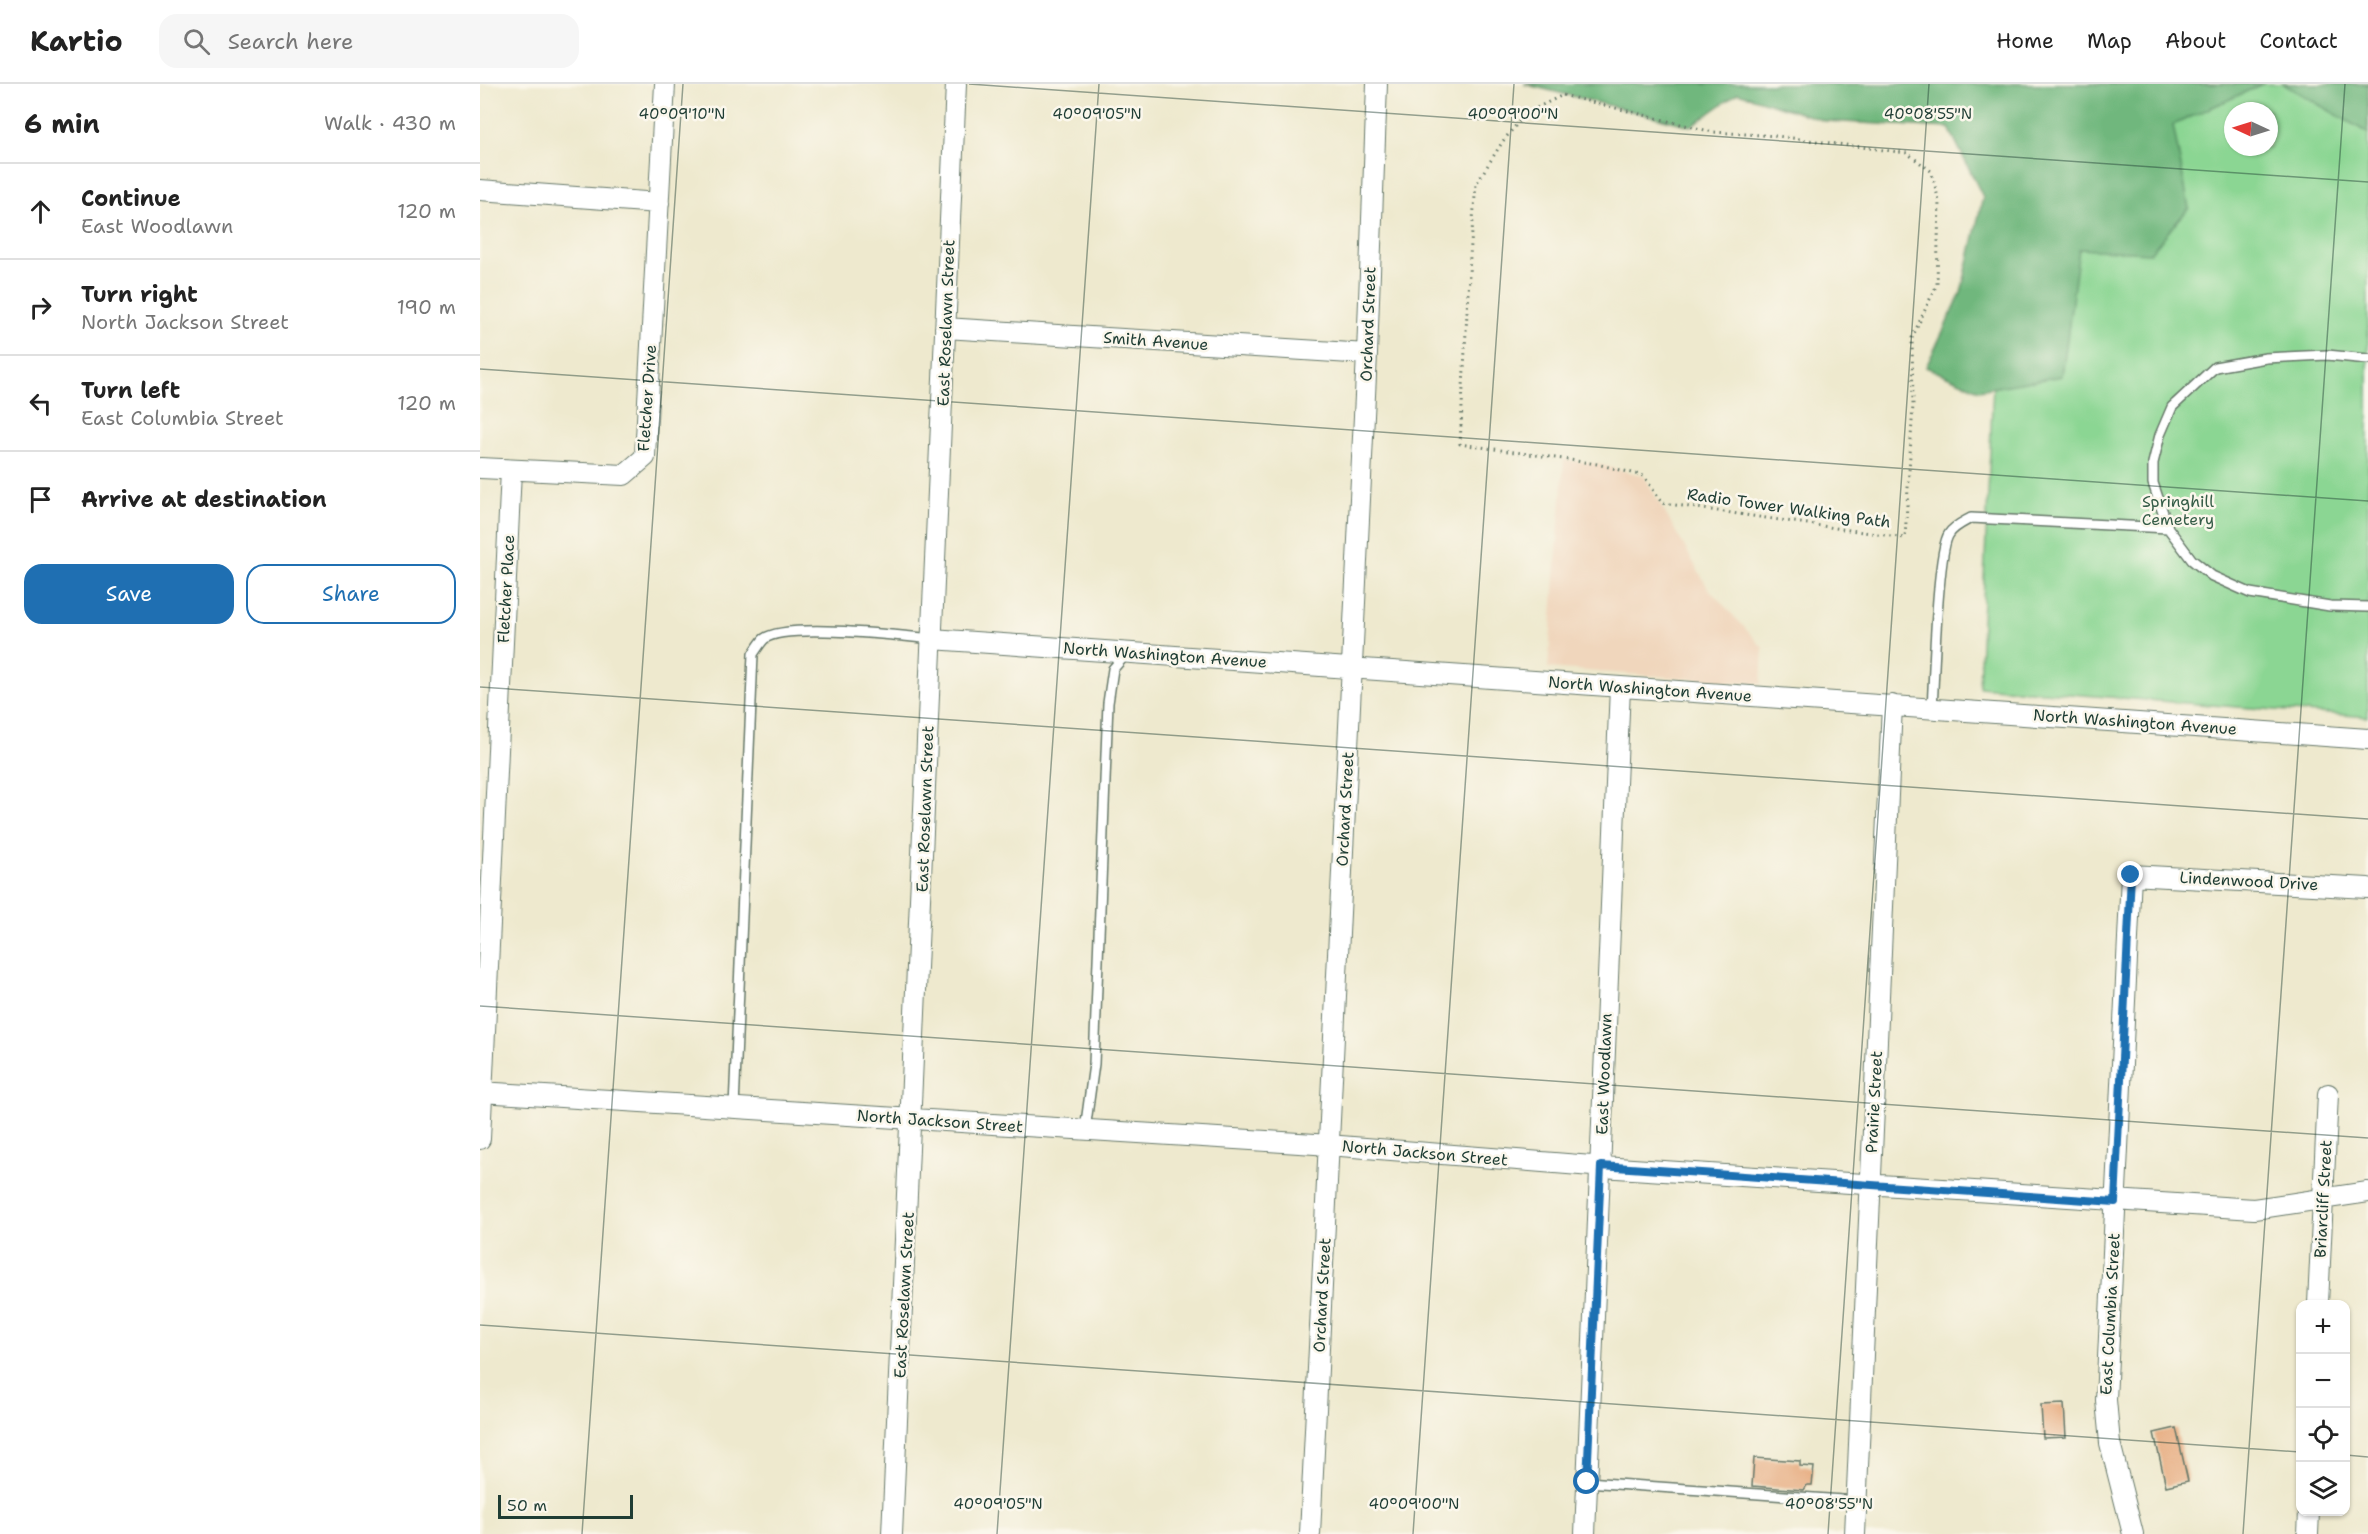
<!DOCTYPE html>
<meta charset="utf-8">
<style>
:root{--surface:#fff;--page:#f6f6f6;--text:#222;--muted:#767676;--line:#e0e0e0;--accent:#1f6fb2}
body{margin:0;font-family:"Shantell Sans",sans-serif;background:var(--page);color:var(--text)}
.controls{position:absolute;right:18px;bottom:18px;display:grid;overflow:hidden;border-radius:12px;box-shadow:0 2px 4px #0004}
.controls button{width:54px;height:54px;display:grid;place-items:center;padding:0;border:0;border-bottom:2px solid var(--line);background:var(--surface);color:var(--text);font:30px sans-serif}
.compass{position:absolute;left:1744px;top:18px;width:54px;height:54px;border-radius:50%;background:var(--surface);box-shadow:0 2px 4px #0004;rotate:274deg}
.scale{position:absolute;left:18px;bottom:15px;width:135px;box-sizing:border-box;padding-left:6px;border:3px solid #1f3d34;border-top:0;font-size:16px;line-height:21px;white-space:nowrap;color:#1f3d34;-webkit-text-stroke:4px #fbf7ec;paint-order:stroke}
.stop{position:absolute;width:18px;height:18px;margin:-14px;border:4px solid #1f6fb2;border-radius:50%;background:#fff}
.stop.end{background:#1f6fb2;border-color:#fff;box-shadow:0 2px 6px #0008}
.list{margin:0;padding:0;list-style:none}
h2{display:flex;justify-content:space-between;align-items:center;height:78px;margin:0;padding:0 24px;font-size:26px}
h2 small{font-size:20px;font-weight:400;color:var(--muted)}
.list li{display:grid;grid-template-columns:39px 1fr auto;gap:18px;align-items:center;box-sizing:border-box;height:96px;padding:0 24px;border-top:2px solid var(--line)}
.list b{display:block;font-size:22px;white-space:nowrap}
.list p{margin:0;font-size:20px;white-space:nowrap;color:var(--muted)}
.list em{font-size:20px;font-style:normal;color:var(--muted)}
.actions{display:flex;gap:12px;padding:18px 24px}
.actions a{flex:1;padding:14px 0;border:2px solid var(--accent);border-radius:18px;text-align:center;font-size:21px;color:var(--accent)}
.actions .main{background:var(--accent);color:#fff}
.icon{flex:none;width:33px;height:33px;fill:none;stroke:currentColor;stroke-width:2;stroke-linecap:round;stroke-linejoin:round}
.map{position:relative;flex:none;width:1888px;height:1450px;overflow:hidden}
header{display:flex;align-items:center;gap:36px;box-sizing:border-box;height:84px;padding:0 30px;background:var(--surface);border-bottom:2px solid var(--line)}
header strong{font-size:28px}
nav{display:flex;gap:33px;margin-inline-start:auto;font-size:21px}
.search{width:420px;height:54px;background:var(--page);display:flex;align-items:center;gap:15px;box-sizing:border-box;padding:0 21px;border-radius:18px;color:var(--muted);font-size:22px}
main{display:flex}
aside{flex:1;background:var(--surface)}
.map>svg:first-child{display:block}
</style>
<header>
<strong>Kartio</strong>
<div class="search"><svg class="icon" aria-label="search" viewBox="0 0 24 24"><circle cx="10" cy="10" r="6"/><path d="M15 15l6 6"/></svg>Search here</div>
<nav><a>Home</a><a>Map</a><a>About</a><a>Contact</a></nav>
</header>
<main>
<aside>
<h2>6 min<small>Walk · 430 m</small></h2>
<ul class="list">
<li><svg class="icon" aria-label="ahead" viewBox="0 0 24 24"><path d="M12 20V5M6 11l6-6 6 6"/></svg><div><b>Continue</b><p>East Woodlawn</p></div><em>120 m</em></li>
<li><svg class="icon" aria-label="right" viewBox="0 0 24 24"><path d="M7 20v-9h11M14 6l5 5-5 5"/></svg><div><b>Turn right</b><p>North Jackson Street</p></div><em>190 m</em></li>
<li><svg class="icon" aria-label="left" viewBox="0 0 24 24"><path d="M17 20v-9H6M10 6l-5 5 5 5"/></svg><div><b>Turn left</b><p>East Columbia Street</p></div><em>120 m</em></li>
<li><svg class="icon" aria-label="arrive" viewBox="0 0 24 24"><path d="M6 21V4h12l-3 4 3 4H6"/></svg><div><b>Arrive at destination</b></div></li>
</ul>
<div class="actions"><a class="main">Save</a><a>Share</a></div>
</aside>
<div class="map">
<svg width="1888" height="1450" viewBox="0 0 1888 1450">
<rect width="100%" height="100%" fill="#fbf7ec"/>
<filter id="ink" filterUnits="userSpaceOnUse"><feTurbulence type="fractalNoise" baseFrequency=".0167" numOctaves="2"/><feDisplacementMap in="SourceGraphic" scale="12" xChannelSelector="R" yChannelSelector="G"/><feConvolveMatrix kernelMatrix="1 2 1 2 8 2 1 2 1" color-interpolation-filters="sRGB"/></filter>
<filter id="wash" filterUnits="userSpaceOnUse"><feTurbulence type="fractalNoise" baseFrequency=".008" numOctaves="4" result="noise"/><feDisplacementMap in="SourceGraphic" scale="24" xChannelSelector="R" yChannelSelector="G"/><feGaussianBlur stdDeviation="1.35" result="paint"/><feColorMatrix in="noise" values="0 0 0 0 0 0 0 0 0 0 0 0 0 0 0 0 0 1.4 0 .05"/><feComposite in="paint" operator="in"/></filter>
<g filter="url(#wash)">
<rect width="100%" height="100%" fill="#eee9ce"/>
<path fill="#f0d6bc" d="M 1084,376 L 1117,380 L 1164,392 L 1228,504 L 1283,564 L 1281,600 L 1068,584 Z"/>
<path fill="#8bd693" stroke="#558a64" stroke-width="1.5" fill-rule="evenodd" d="M 1527,0 L 1888,0 L 1888,633 L 1499,603 ZM 1753,27 L 1789,27 L 1789,63 L 1753,63 Z"/>
<path fill="#70b77d" stroke="#487a58" stroke-width="1.5" d="M 1044,0 L 1783,0 L 1693,41 L 1709,124 L 1670,169 L 1599,165 L 1582,292 L 1499,306 L 1446,283 L 1481,209 L 1503,113 L 1469,44 L 1345,37 L 1258,9 L 1211,42 Z
M 1803,0 L 1888,0 L 1888,49 Z"/>
<g id="blocks">
<path fill="#e7ad82" d="M 1584,1320 L 1586,1353 L 1563,1354 L 1561,1321 Z
M 1696,1344 L 1708,1397 L 1686,1402 L 1674,1349 Z
M 1274,1374 L 1320,1377 L 1320,1382 L 1334,1383 L 1332,1401 L 1327,1401 L 1324,1406 L 1272,1402 Z"/>
</g>
</g>
<g filter="url(#ink)">
<use href="#blocks" fill-opacity="0" stroke="#67796a" stroke-width="1.5"/>
<g fill="none" stroke-linecap="round" stroke-linejoin="round">
<defs>
<path id="service" d="M 1888,275 L 1847,271 L 1786,274 L 1735,283 L 1692,323 L 1680,351 L 1673,379 L 1673,399 L 1688,444 L 1712,476 L 1732,492 L 1770,509 L 1850,522 L 1888,523
M 1452,624 C 1454,596 1457,466 1469,450 C 1474,442 1484,438 1491,434 L 1688,444
M 254,1024 L 273,570 C 276,566 280,559 284,555 C 305,538 422,552 452,555
M 605,1046 L 614,980 L 628,619 L 633,585 L 646,570
M 1107,1398 L 1377,1417"/>
<path id="minor" d="M 0,106 L 179,119
M 465,244 L 887,270
M 0,384 L 144,391 L 165,373 L 185,0
M 452,555 L 1888,655
M 0,1008 L 835,1060 L 1137,1084 L 1774,1125 L 1888,1108
M 0,1055 L 31,386
M 1838,1220 L 1848,1010
M 412,1450 L 476,0
M 830,1450 L 887,270 L 897,0
M 1105,1450 L 1140,603
M 1375,1450 L 1412,621
M 1653,1450 L 1630,1359 L 1626,1316 L 1651,791 L 1888,804
M 1828,1450 L 1829,1428"/>
</defs>
<use href="#service" stroke="#67796a" stroke-width="12"/>
<use href="#minor" stroke="#67796a" stroke-width="22"/>
<path stroke="#67796a" stroke-width="3" stroke-dasharray="1.5 4.5" stroke-linecap="butt" d="M 1083,11 L 1233,48 L 1297,52 L 1427,69 L 1451,87 L 1459,117 L 1457,200 L 1432,254 L 1433,321 L 1425,454 L 1182,419 L 1164,392 L 1117,380 L 980,360 L 990,172 L 996,100 L 1023,57 L 1046,29 Z"/>
<use href="#service" stroke="#fff" stroke-width="9"/>
<use href="#minor" stroke="#fff" stroke-width="20"/>
</g>
</g>
<g fill="none" stroke-linecap="round" stroke-linejoin="round" filter="url(#ink)">
<path stroke="#1f6fb2" stroke-width="8" d="M 1107,1398 L 1121,1082 L 1635,1118 L 1651,791"/>
</g>
<path fill="none" stroke="#1f3d34" stroke-width="1.5" stroke-opacity="0.45" d="M 489,0 L 1888,98M 0,285 L 1888,417M 0,603 L 1888,735M 0,922 L 1888,1054M 0,1241 L 1820,1368M 1866,1371 L 1888,1373M 102,1450 L 203,0M 517,1450 L 619,0M 933,1450 L 1034,0M 1348,1450 L 1449,0M 1763,1450 L 1865,0"/>
<g text-anchor="middle" dominant-baseline="central" stroke-width="5" stroke-linejoin="round" paint-order="stroke">
<g font-size="16" fill="#1f3d34" stroke="#fbf7ec">
<text transform="translate(466 239) rotate(-88)">East Roselawn Street</text>
<text transform="translate(888 240) rotate(-88)">Orchard Street</text>
<text transform="translate(676 257) rotate(4)">Smith Avenue</text>
<text transform="translate(167 314) rotate(-86)">Fletcher Drive</text>
<text transform="translate(1309 424) rotate(8)">Radio Tower Walking Path</text>
<text transform="translate(26 505) rotate(-87)">Fletcher Place</text>
<text transform="translate(685 571) rotate(4)">North Washington Avenue</text>
<text transform="translate(1170 605) rotate(4)">North Washington Avenue</text>
<text transform="translate(1655 638) rotate(4)">North Washington Avenue</text>
<text transform="translate(445 725) rotate(-88)">East Roselawn Street</text>
<text transform="translate(865 725) rotate(-87)">Orchard Street</text>
<text transform="translate(1769 797) rotate(3)">Lindenwood Drive</text>
<text transform="translate(1124 990) rotate(-88)">East Woodlawn</text>
<text transform="translate(1394 1018) rotate(-87)">Prairie Street</text>
<text transform="translate(460 1037) rotate(4)">North Jackson Street</text>
<text transform="translate(945 1069) rotate(5)">North Jackson Street</text>
<text transform="translate(1843 1115) rotate(-87)">Briarcliff Street</text>
<text transform="translate(424 1211) rotate(-87)">East Roselawn Street</text>
<text transform="translate(842 1211) rotate(-87)">Orchard Street</text>
<text transform="translate(1630 1230) rotate(-87)">East Columbia Street</text>
</g>
<g font-size="16" fill="#355c47" stroke="#fbf7ec">
<text x="1698" y="417">Springhill<tspan x="1698" dy="18">Cemetery</tspan></text>
</g>
</g>
<g font-size="15" text-anchor="middle" fill="#1f3d34" stroke="#fbf7ec" stroke-width="5" stroke-linejoin="round" paint-order="stroke">
<text x="202" y="35">40°09'10"N</text>
<text x="617" y="35">40°09'05"N</text>
<text x="1033" y="35">40°09'00"N</text>
<text x="1448" y="35">40°08'55"N</text>
<text x="518" y="1425">40°09'05"N</text>
<text x="934" y="1425">40°09'00"N</text>
<text x="1349" y="1425">40°08'55"N</text>
</g>
</svg>
<div class="controls">
<button>+</button>
<button>−</button>
<button><svg class="icon" aria-label="locate" viewBox="0 0 24 24"><circle cx="12" cy="12" r="6"/><path d="M12 2v4M12 18v4M2 12h4M18 12h4"/></svg></button>
<button><svg class="icon" aria-label="layers" viewBox="0 0 24 24"><path d="M12 4l9 5-9 5-9-5zM3 14l9 5 9-5"/></svg></button>
</div>
<svg class="compass" viewBox="-18 -18 36 36"><path d="M0-13l5 13h-10z" fill="#e53935"/><path d="M0 13l5-13h-10z" fill="#767676"/></svg>
<div class="scale">50 m</div>
<div class="stop" style="left:1107px;top:1398px"></div>
<div class="stop end" style="left:1651px;top:791px"></div>
</div>
</main>
